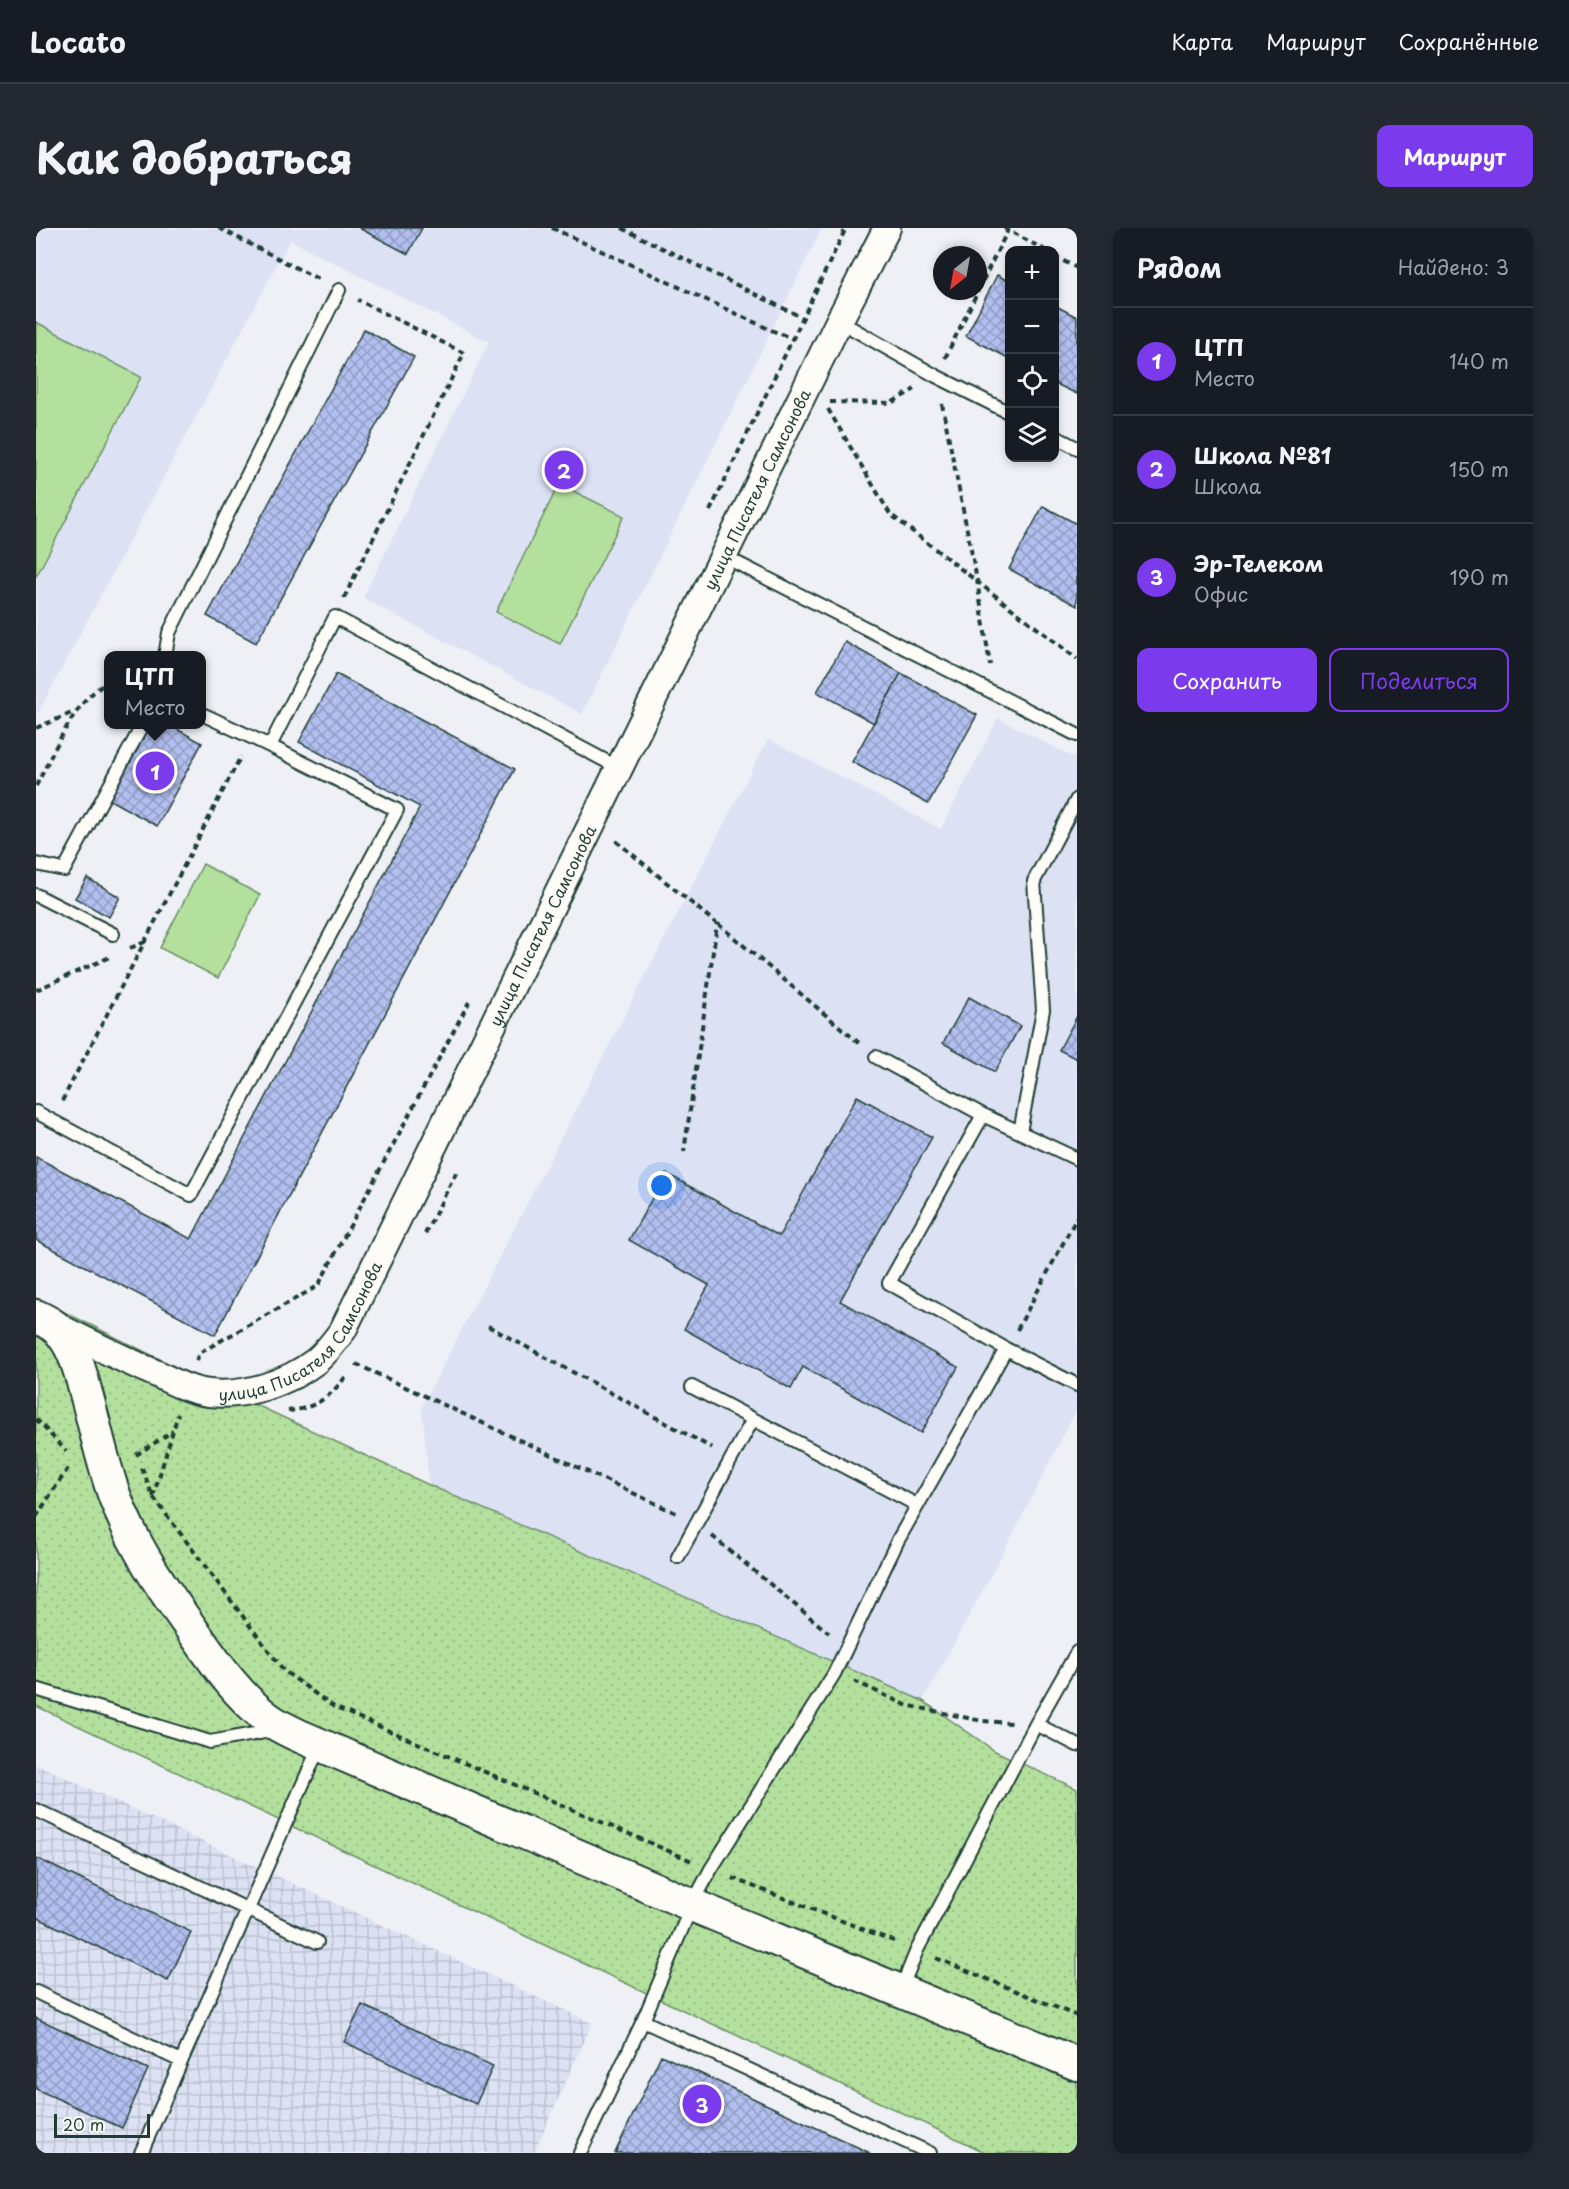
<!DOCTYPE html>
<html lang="ru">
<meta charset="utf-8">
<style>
:root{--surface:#171b24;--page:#242831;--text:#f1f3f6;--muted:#9ea1a6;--line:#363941;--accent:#7c3aed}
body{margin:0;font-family:"Playpen Sans",sans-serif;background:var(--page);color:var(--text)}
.controls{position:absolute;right:18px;top:18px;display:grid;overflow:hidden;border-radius:12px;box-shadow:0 3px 9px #0003}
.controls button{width:54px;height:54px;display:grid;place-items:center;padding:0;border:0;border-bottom:2px solid var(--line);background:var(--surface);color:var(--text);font:30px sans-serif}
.compass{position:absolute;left:897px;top:18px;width:54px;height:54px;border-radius:50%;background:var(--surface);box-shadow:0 3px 9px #0003;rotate:211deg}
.scale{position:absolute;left:18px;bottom:15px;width:96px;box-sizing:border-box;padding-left:6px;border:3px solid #1f3d34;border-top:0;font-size:16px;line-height:21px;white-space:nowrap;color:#1f3d34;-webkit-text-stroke:4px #fdfcf7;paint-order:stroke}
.you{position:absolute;left:626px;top:958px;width:21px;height:21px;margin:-15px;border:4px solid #fff;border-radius:50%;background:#1a73e8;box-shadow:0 0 0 9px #1a73e833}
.badge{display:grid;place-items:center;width:39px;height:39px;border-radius:50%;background:var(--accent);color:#fff;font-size:20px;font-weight:700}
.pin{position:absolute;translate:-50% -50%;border:3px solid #fff;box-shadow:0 2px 6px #0006}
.popup{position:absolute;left:68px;top:423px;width:102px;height:78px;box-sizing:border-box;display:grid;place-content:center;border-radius:12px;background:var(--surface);filter:drop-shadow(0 2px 4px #0005);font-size:20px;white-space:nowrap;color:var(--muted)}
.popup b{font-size:22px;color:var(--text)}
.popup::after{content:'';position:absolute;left:50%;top:100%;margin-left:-12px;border:12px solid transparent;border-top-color:var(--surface)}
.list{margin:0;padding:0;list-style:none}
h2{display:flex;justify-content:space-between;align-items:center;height:78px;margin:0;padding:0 24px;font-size:26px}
h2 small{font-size:20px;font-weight:400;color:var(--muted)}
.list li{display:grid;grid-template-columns:39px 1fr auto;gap:18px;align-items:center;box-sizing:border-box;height:108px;padding:0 24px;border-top:2px solid var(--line)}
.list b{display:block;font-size:22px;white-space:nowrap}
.list p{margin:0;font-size:20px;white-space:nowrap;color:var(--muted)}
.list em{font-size:20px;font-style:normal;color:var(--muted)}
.actions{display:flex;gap:12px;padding:18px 24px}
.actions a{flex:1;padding:14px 0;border:2px solid var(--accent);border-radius:12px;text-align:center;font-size:21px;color:var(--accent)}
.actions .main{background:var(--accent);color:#fff}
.icon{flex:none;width:33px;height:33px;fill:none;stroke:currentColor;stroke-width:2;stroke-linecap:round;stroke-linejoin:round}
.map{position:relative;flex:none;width:1041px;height:1925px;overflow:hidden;border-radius:12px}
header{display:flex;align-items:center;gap:36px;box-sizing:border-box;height:84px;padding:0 30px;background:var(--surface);border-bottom:2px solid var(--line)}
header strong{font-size:28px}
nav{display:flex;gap:33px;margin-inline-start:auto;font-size:21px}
.intro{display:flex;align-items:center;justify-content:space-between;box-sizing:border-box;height:144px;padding:0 36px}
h1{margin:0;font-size:42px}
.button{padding:15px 27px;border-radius:12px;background:var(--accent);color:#fff;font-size:21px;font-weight:700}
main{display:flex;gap:36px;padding:0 36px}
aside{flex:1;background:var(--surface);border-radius:12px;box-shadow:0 3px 9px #0003}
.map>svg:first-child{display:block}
</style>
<header>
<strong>Locato</strong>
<nav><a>Карта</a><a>Маршрут</a><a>Сохранённые</a></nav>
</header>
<div class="intro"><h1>Как добраться</h1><a class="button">Маршрут</a></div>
<main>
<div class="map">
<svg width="1041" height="1925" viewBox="0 0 1041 1925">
<defs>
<pattern id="industrial-grid" width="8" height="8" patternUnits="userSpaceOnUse" patternTransform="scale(1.5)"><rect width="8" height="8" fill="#dce1f3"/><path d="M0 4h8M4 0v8" fill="none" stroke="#bcc2d1"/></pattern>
<pattern id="grass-dots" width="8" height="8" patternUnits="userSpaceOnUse" patternTransform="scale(1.5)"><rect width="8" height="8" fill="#b4e09d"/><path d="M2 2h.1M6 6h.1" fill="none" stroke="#9ac188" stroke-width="1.8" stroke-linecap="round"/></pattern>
<pattern id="building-cross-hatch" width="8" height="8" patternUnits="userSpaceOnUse" patternTransform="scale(1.5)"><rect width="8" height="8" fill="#b2bfef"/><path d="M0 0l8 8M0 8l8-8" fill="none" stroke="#909cc2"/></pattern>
</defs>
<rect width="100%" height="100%" fill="#eef0f5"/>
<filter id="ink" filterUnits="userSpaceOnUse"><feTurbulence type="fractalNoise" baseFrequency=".0167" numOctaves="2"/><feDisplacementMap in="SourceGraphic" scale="12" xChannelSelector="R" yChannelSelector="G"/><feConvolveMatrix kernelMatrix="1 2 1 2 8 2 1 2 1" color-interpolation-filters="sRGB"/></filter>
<g filter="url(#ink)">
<path fill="#dce1f3" d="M 0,0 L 786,0 L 546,486 L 327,370 L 453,114 L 254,12 L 1,487 Z
M 962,490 L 1041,531 L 1041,1184 L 1039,1184 L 979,1302 L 887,1473 L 393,1257 L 386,1178 L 732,511 L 905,601 Z"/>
<path fill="url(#industrial-grid)" d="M 0,1536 L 556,1795 L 498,1925 L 0,1925 Z"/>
<path fill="url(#grass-dots)" stroke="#6a8e68" stroke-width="1.5" d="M 0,1070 L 158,1148 L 393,1257 L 887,1473 L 959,1523 L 1041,1561 L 1041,1925 L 951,1925 L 0,1478 Z"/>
<path fill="#b4e09d" stroke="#6a8e68" stroke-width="1.5" d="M 0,94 L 105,149 L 0,349 Z
M 523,256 L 588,288 L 524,416 L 460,384 Z
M 167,636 L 224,667 L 182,750 L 124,720 Z"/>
<path fill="url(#building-cross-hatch)" stroke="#1f3d34" stroke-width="1.5" d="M 323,0 L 386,0 L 372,26 Z
M 961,47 L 974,54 L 974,131 L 930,108 Z
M 1018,77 L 1041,89 L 1041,166 L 1018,155 Z
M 328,101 L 378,129 L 220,415 L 171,388 Z
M 1007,278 L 1041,296 L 1041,378 L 973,341 Z
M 809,414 L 865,445 L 838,495 L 781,464 Z
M 865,445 L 941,487 L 892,576 L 816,534 Z
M 300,446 L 479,541 L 179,1107 L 0,1012 L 0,929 L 155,1011 L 384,579 L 263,514 Z
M 112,496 L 132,496 L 166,515 L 121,598 L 72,571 Z
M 51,650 L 84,669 L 73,689 L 39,670 Z
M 933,769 L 984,798 L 959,844 L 907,815 Z
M 1041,788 L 1041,831 L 1023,822 Z
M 821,868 L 896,909 L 804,1073 L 922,1139 L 885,1205 L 767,1139 L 755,1161 L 648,1101 L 673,1057 L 593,1012 L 630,945 L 743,1008 Z
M 0,1630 L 155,1704 L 132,1753 L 0,1689 Z
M 326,1777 L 457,1838 L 440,1876 L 308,1814 Z
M 0,1790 L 112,1841 L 86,1900 L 0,1861 Z
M 625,1827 L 834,1925 L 579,1925 Z"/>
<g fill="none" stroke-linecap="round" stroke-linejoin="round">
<defs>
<path id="service" d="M 803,93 L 900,148 L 974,185
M 1018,208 L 1041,220
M 687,328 L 1041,507
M 129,428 L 133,405 L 303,62
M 166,486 L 234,518
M 0,636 L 28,642 L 107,496
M 0,667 L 77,706
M 840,829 L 947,887 L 1041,931
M 0,884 L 155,967 L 361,582 L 234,518 L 299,389 L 583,540
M 947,887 L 853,1055 L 970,1121
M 984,904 L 1007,782 L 998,653 L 1041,571
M 656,1159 L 881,1277
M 642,1329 L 717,1191
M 0,1461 L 174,1514 L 240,1502
M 1000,1496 L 1041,1424
M 0,1582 L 281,1714
M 865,1761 L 881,1722 L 1000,1496 L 1041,1517
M 0,1764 L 145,1833
M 105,1925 L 284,1517
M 544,1925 L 607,1793
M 894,1925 L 607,1793 L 656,1677 L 675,1641 L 798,1446 L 862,1312 L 970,1121 L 1041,1157"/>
<g id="minor">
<path id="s1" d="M 18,1097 C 52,1114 86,1131 121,1146 C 137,1154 155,1163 173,1165 C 208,1169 252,1155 280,1133 C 291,1124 299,1113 307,1102 L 803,93 L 851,0"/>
</g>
<path id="tertiary" d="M 0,1088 C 10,1093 19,1097 26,1106 C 40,1124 45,1147 51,1169 C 60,1202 67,1237 79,1269 C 97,1318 127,1361 157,1403 C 178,1433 200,1466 230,1489 C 241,1498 253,1503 266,1509 L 656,1677 L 1041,1836"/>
</defs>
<use href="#service" stroke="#1f3d34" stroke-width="16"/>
<use href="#minor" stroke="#1f3d34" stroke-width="30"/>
<use href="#tertiary" stroke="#1f3d34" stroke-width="36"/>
<path stroke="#1f3d34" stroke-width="4" stroke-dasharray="6 4.5" stroke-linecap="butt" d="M 183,0 L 284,52
M 516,0 L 735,102 L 757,111
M 586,0 L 767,90
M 968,0 L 1009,22
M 1018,28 L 1041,40
M 942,62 L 972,2 L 974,0
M 909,130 L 942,63
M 794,174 L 855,175 L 879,161
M 906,176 L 941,352 L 954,437
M 792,181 L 854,286 L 1041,431
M 674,283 L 810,0
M 308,370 L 428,125 L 322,72
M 0,500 L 38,484
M 0,558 C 16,528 40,468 72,455
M 580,613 L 681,696 L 648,924
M 682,696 L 823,815
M 94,720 L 109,714
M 0,762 L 76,728
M 26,873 L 205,528
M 389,1006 L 422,941
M 452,1098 L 676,1220
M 981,1102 L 1041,989
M 160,1133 L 163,1125 L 282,1058 L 433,774
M 320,1136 L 640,1285
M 252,1183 C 279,1181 295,1168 311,1147
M 0,1191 L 30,1223
M 100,1227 L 137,1203
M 106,1240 L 117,1269 L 248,1443 L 298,1479 L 656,1633
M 117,1269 L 142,1186
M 0,1289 L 34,1237
M 676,1308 L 793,1405
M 818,1453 L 870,1477 L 946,1493 L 975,1495
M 696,1650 L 860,1714
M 900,1730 L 1041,1788"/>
<use href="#service" stroke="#fdfcf7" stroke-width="12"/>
<use href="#minor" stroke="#fdfcf7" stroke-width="26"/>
<use href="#tertiary" stroke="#fdfcf7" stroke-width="32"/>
</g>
</g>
<g text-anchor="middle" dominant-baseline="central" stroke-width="5" stroke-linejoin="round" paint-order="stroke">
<g font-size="16" fill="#1f3d34" stroke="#fdfcf7">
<text stroke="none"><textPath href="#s1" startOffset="1262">улица Писателя Самсонова</textPath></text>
<text stroke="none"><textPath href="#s1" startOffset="776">улица Писателя Самсонова</textPath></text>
<text stroke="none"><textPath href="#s1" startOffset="290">улица Писателя Самсонова</textPath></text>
</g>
</g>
</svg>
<div class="controls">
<button>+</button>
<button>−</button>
<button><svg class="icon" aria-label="locate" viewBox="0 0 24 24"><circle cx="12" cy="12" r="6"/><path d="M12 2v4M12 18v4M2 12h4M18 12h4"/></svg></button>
<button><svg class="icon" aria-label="layers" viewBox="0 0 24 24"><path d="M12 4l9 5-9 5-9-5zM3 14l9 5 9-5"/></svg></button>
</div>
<svg class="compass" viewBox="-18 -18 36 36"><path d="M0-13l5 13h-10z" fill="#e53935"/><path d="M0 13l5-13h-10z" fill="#9ea1a6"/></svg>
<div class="scale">20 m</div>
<div class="you"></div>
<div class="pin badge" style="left:119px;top:543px">1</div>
<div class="popup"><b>ЦТП</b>Место</div>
<div class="pin badge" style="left:528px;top:242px">2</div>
<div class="pin badge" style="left:666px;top:1876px">3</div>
</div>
<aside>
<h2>Рядом<small>Найдено: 3</small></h2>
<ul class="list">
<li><span class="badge">1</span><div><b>ЦТП</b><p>Место</p></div><em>140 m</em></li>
<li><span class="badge">2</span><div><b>Школа №81</b><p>Школа</p></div><em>150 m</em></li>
<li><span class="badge">3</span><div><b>Эр-Телеком</b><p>Офис</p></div><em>190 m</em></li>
</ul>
<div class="actions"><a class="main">Сохранить</a><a>Поделиться</a></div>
</aside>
</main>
